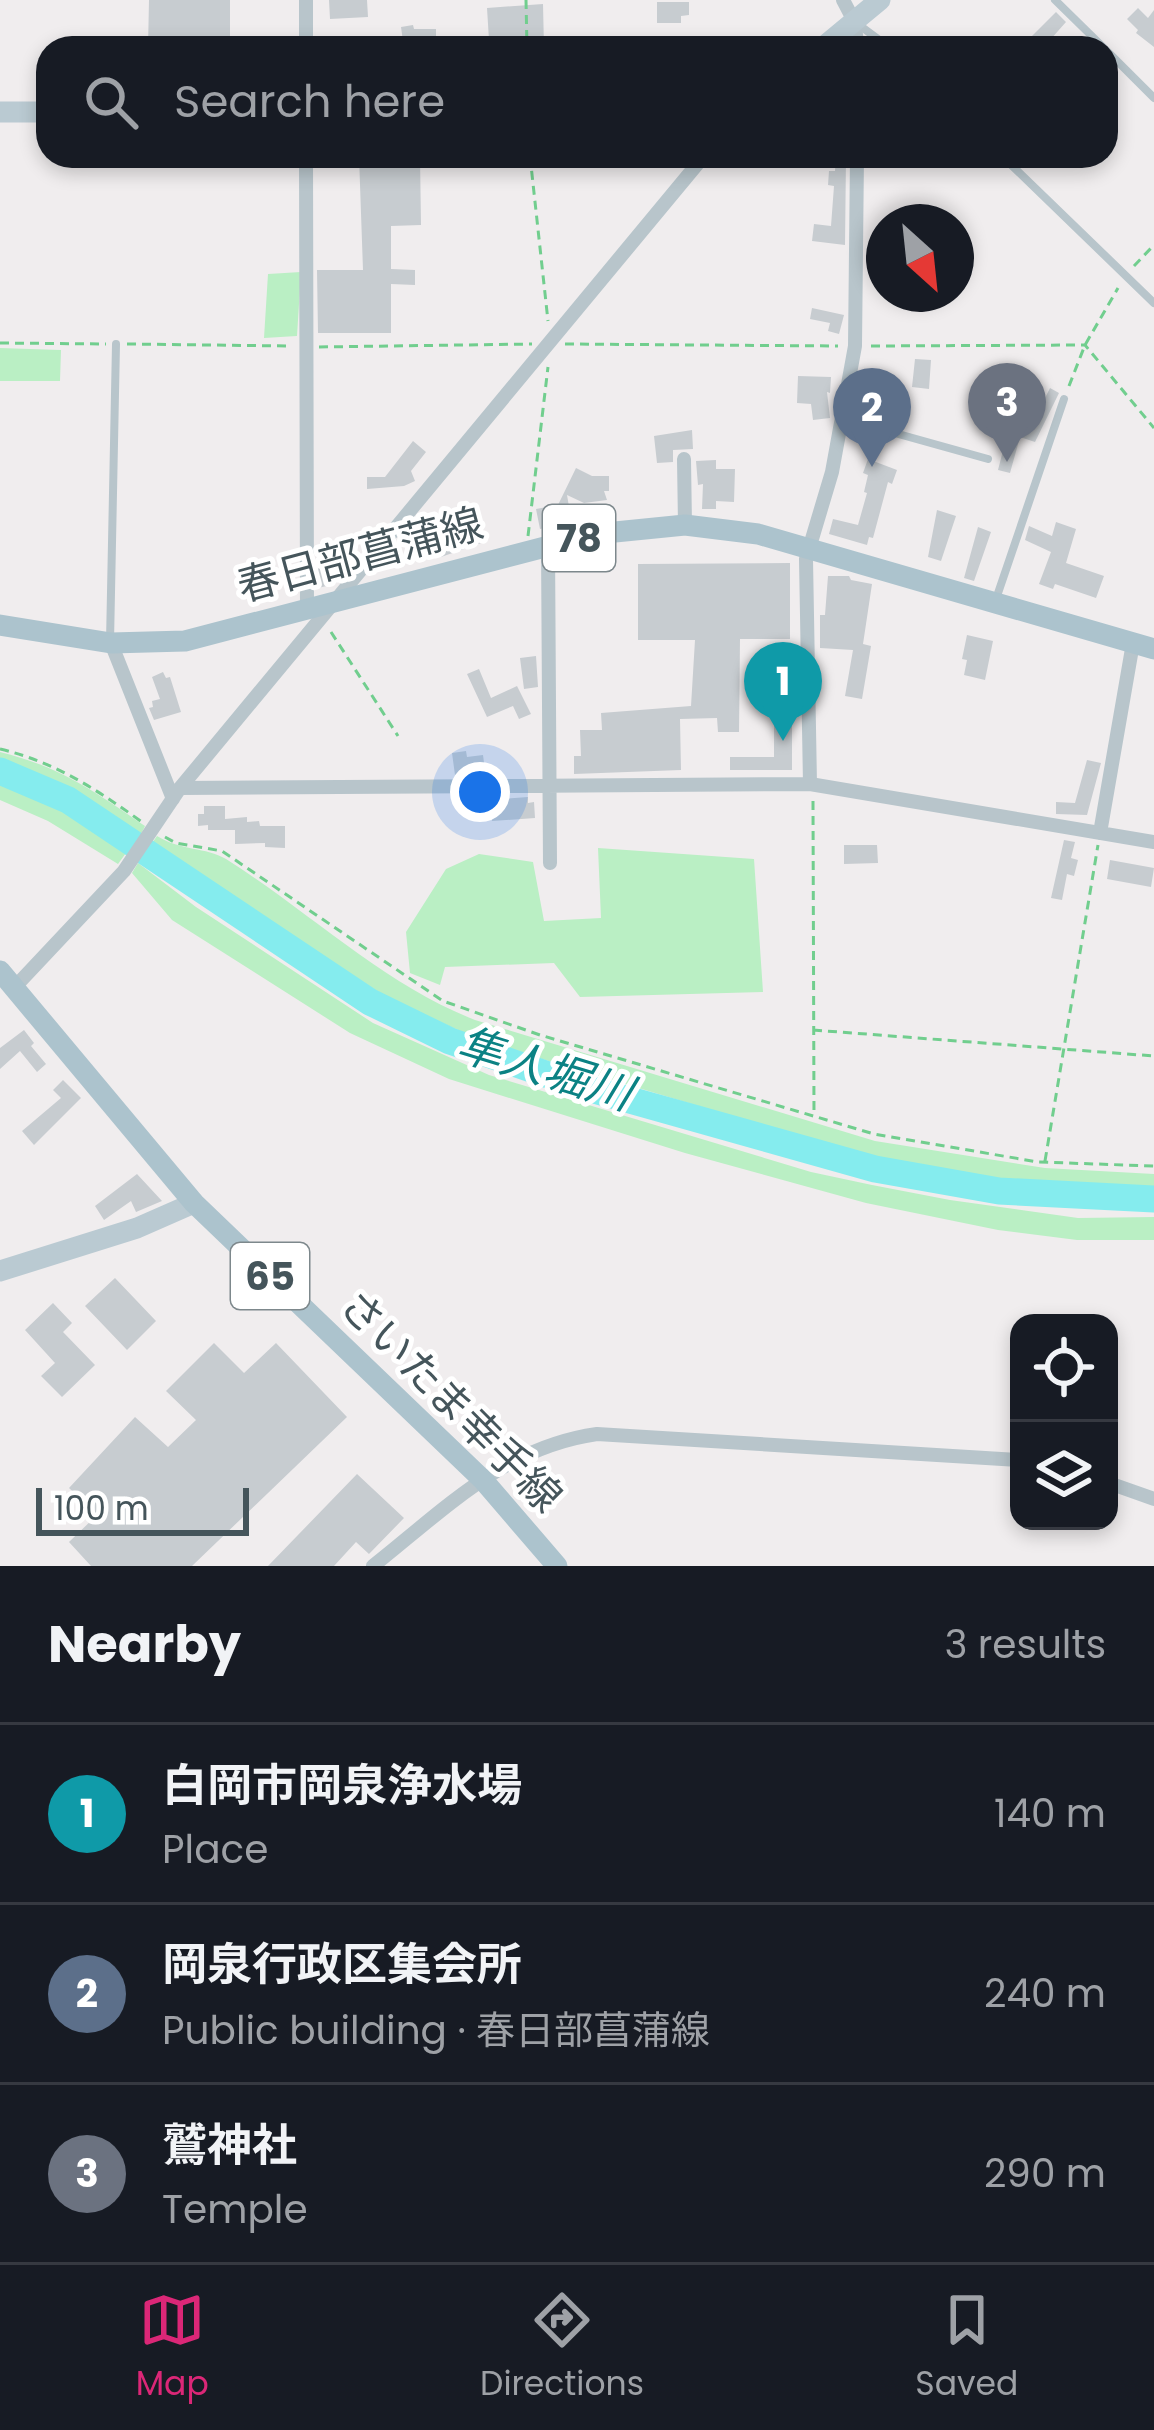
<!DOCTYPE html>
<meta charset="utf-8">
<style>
:root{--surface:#171b24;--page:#242831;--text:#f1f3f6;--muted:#9ea1a6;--line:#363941;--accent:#db2777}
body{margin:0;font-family:Poppins,"Noto Sans JP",sans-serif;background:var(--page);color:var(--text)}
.controls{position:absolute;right:36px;bottom:36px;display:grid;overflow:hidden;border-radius:24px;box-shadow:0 6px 18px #0003}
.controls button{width:108px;height:108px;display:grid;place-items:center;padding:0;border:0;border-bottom:3px solid var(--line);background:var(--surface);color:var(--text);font:60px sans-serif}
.compass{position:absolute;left:866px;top:204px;width:108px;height:108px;border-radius:50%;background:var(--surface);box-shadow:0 6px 18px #0003;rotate:153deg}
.scale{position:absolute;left:36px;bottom:30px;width:213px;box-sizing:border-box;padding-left:12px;border:6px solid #45555b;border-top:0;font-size:33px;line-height:42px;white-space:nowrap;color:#45555b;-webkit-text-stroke:9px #fff;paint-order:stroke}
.you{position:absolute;left:480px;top:792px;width:42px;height:42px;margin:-30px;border:9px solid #fff;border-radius:50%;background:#1a73e8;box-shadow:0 0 0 18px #1a73e833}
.badge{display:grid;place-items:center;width:78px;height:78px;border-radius:50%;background:var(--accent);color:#fff;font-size:39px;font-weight:700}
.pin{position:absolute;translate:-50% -99px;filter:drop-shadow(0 3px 6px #0008)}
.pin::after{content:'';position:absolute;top:63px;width:42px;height:36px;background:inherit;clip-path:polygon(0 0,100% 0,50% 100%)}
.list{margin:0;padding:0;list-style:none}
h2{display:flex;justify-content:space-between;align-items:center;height:156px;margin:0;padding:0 48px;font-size:51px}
h2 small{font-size:39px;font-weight:400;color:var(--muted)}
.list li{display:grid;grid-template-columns:78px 1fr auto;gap:36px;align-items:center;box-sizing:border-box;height:180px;padding:0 48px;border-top:3px solid var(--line)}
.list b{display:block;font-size:45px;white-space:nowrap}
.list p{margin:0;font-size:39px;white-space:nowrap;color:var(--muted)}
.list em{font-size:39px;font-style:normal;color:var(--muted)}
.icon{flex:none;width:66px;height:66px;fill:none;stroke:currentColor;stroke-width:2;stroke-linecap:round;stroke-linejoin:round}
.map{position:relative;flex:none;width:1154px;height:1566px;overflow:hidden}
.search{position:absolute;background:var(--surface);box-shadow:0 6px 18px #0003;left:36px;right:36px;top:36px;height:132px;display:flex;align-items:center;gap:30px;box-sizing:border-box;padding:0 42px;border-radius:36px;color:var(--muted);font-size:45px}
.sheet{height:696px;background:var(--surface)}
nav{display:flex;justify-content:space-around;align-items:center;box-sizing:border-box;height:168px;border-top:3px solid var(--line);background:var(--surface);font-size:33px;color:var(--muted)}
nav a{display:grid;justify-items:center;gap:6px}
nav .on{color:var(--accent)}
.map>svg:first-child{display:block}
</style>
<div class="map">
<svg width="1154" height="1566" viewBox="0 0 1154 1566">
<rect width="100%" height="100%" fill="#f0edee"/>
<path fill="#baefc4" d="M 301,272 L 297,336 L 264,338 L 268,274 Z
M 0,348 L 61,350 L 60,381 L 0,381 Z
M 0,752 C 63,768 92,790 145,826 L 139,838 L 63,790 L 0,765 Z
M 0,779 C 50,788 85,828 126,853 L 118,864 L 48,821 L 0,800 Z
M 157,836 C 181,851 206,847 226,859 C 310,912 383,984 475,1020 L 875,1141 L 1045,1168 L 1154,1174 L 1154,1189 L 1035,1184 L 871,1158 L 482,1041 L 388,998 L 150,846 Z
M 598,848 L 754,859 L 763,992 L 580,997 L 554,963 L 445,967 L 440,985 L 410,973 L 406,932 L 446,869 L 479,854 L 533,862 L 544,921 L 601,918 Z
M 138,863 L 196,907 L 373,1023 L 489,1075 L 811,1172 L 872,1185 L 950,1200 L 1078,1218 L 1154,1217 L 1154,1240 L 1077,1240 L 998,1230 L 866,1203 L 685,1153 L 449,1079 L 350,1033 L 172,920 L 132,873 Z"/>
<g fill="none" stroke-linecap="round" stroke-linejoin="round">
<path stroke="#85ecee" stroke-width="27" d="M 0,771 L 68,800 L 370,1002 L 450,1041 L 580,1086 L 875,1169 L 999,1191 L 1154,1199"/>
</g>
<path fill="#c7ccd0" d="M 149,0 L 230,0 L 230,48 L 148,48 Z
M 329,0 L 367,0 L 368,17 L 330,19 Z
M 657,2 L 689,2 L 689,15 L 681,16 L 681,23 L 657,23 Z
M 543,4 L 544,48 L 533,48 L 532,36 L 489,40 L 487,8 Z
M 1138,8 L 1148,18 L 1154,10 L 1154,47 L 1136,33 L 1138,30 L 1127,19 Z
M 1056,12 L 1066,22 L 1050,40 L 1041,48 L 1020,48 Z
M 413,25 L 414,29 L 436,29 L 436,48 L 404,48 L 401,27 Z
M 359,156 L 420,156 L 421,225 L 391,226 L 391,269 L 415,270 L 415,285 L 391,284 L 391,333 L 318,333 L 317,270 L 363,270 Z
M 836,156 L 846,157 L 845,245 L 812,241 L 814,224 L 831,226 L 834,186 L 828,185 L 829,171 L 835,171 Z
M 812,308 L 844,315 L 839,334 L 828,331 L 830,323 L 810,319 Z
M 915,359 L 931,360 L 929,389 L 912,387 Z
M 798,376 L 831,377 L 830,393 L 827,392 L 830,418 L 813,420 L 811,404 L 797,403 Z
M 1050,388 L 1059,393 L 1035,442 L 1020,437 L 1010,473 L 998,470 L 1007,435 L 998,433 L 1002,400 L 1043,402 Z
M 692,430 L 693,449 L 673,450 L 673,462 L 657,463 L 654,436 Z
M 413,441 L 426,452 L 411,471 L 415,481 L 404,486 L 367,489 L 367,477 L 385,477 Z
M 868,459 L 897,470 L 892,484 L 888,482 L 873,538 L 869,537 L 867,545 L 829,534 L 833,519 L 858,525 L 867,493 L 864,492 L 868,475 L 863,473 Z
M 716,460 L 716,469 L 735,469 L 734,502 L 716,501 L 716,509 L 702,509 L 703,484 L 698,485 L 696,461 Z
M 576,468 L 592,476 L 609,476 L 609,491 L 604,491 L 607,500 L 584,503 L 567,495 L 571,518 L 564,519 L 564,524 L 540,529 L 536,509 L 558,505 Z
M 937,510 L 956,516 L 941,561 L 928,557 Z
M 1056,522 L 1076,529 L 1066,563 L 1104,576 L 1096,598 L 1055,584 L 1053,589 L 1039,584 L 1051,552 L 1025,540 L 1029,526 L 1052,536 Z
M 475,525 L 481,543 L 441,557 L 436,542 Z
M 978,527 L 991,532 L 974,581 L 964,578 Z
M 352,555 L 353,562 L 335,584 L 318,588 L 318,560 Z
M 790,563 L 790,639 L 740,639 L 739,732 L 718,732 L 717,718 L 680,719 L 681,770 L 574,774 L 574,756 L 581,756 L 580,730 L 602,730 L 601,713 L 691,706 L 695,640 L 638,640 L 638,564 Z
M 828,576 L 849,576 L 851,580 L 872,584 L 863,644 L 871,646 L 862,699 L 845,696 L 853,650 L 820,648 L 820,615 L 825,615 Z
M 967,635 L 993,641 L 985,680 L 964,675 L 967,660 L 962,659 Z
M 536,656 L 538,687 L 524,689 L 520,658 Z
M 479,669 L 491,698 L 517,686 L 531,714 L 519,719 L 513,706 L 487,717 L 467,674 Z
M 163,672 L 166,678 L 170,677 L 181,712 L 154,720 L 149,708 L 153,707 L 152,701 L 160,699 L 152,677 Z
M 774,725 L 792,725 L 792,770 L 730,770 L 730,757 L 774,757 Z
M 466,751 L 467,757 L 483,755 L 485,770 L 455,775 L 452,753 Z
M 1087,760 L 1101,763 L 1087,815 L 1056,814 L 1056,802 L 1075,803 Z
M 528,797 L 528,803 L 534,802 L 535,818 L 492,821 L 491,800 Z
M 204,806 L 225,806 L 225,819 L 247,817 L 247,822 L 259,821 L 260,826 L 285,826 L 285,848 L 265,847 L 265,843 L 235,844 L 235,830 L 208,830 L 208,825 L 198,826 L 198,814 L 204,814 Z
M 1064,840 L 1075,842 L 1071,858 L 1078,860 L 1074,876 L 1067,874 L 1062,900 L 1051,898 Z
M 844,845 L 877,845 L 878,863 L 844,864 Z
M 1110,860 L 1154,868 L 1151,887 L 1107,879 Z
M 24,1030 L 34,1043 L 31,1046 L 46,1064 L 37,1072 L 20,1051 L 0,1069 L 0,1048 Z
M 63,1080 L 81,1098 L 34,1145 L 22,1131 L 61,1098 L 53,1090 Z
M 137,1174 L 162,1201 L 136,1212 L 131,1201 L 104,1220 L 95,1206 Z
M 115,1278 L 156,1321 L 127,1350 L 85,1306 Z
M 53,1303 L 72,1323 L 63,1332 L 95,1365 L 62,1397 L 41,1376 L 55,1363 L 25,1330 Z
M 214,1343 L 244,1373 L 276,1343 L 347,1417 L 192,1566 L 91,1566 L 69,1542 L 97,1515 L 69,1488 L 135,1417 L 168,1447 L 196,1420 L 166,1391 Z
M 357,1474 L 404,1518 L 369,1554 L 356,1542 L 334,1566 L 268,1566 Z"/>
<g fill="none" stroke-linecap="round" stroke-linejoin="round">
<path stroke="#71ce8e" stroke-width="3" stroke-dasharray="9 6" stroke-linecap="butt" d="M 526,0 L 527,48
M 530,156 L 548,321
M 1134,266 L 1154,245
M 0,343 L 106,344
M 127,344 L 292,346
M 565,344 L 838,346
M 871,346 L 1085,345 L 1154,428
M 319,347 L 532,344
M 1069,386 L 1085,345 L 1118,288
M 528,536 L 548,367
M 331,632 L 398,736
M 0,749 C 55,762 96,789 142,822
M 813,801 L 814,1115
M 165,837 L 176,843 L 222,851 L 443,1001 L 540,1035 L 874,1134 L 1038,1162 L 1154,1166
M 813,1030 L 1154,1056
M 1045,1161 L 1098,845"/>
<path stroke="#b8c5cb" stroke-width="8" d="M 1055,0 L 1104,48
M 855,22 L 890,48
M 1106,50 L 1154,98
M 1002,156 L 1154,303
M 841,418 L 988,459
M 995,602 L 1064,399
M 110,642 L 116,344"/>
<path stroke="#b8c5cb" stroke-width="14" d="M 843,0 L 854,21 L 858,48
M 306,48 L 306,0
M 306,156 L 307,611
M 684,459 L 685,525
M 548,545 L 550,863
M 111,643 L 173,799
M 810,784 L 806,559 L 832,472 L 855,346 L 857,156
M 180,788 L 810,784 L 1154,842
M 1100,833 L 1133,643
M 13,989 L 124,871 L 180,788 L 704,156
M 1109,1483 L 1154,1499
M 373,1566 C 444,1510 504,1447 597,1434 L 1019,1460"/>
<path stroke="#bacad2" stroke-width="21" d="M 822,48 L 880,0
M 0,112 L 48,112
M 0,1271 L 137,1228 L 194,1203"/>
<path stroke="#acc3cd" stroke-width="21" d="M 0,625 L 111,643 L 185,641 L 595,534 L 685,525 L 758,534 L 1154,649
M 0,971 L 194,1203 L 483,1480 L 557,1566"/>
</g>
<g text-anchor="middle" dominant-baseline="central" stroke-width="10" stroke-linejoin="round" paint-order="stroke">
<g fill="#fff" stroke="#7d888c" stroke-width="3">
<rect x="543" y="505" width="72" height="66" rx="9"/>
<rect x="231" y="1243" width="78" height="66" rx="9"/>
</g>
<g font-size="39" font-weight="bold" fill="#45555b">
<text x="579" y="538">78</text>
<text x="270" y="1276">65</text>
</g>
<g font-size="42" fill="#45555b" stroke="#fff">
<text transform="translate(360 555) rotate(-15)">春日部菖蒲線</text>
<text transform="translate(451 1401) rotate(45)">さいたま幸手線</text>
</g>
<g font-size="45" font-style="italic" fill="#0b8284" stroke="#fff">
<text transform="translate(545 1069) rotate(17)">隼人堀川</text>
</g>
</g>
</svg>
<div class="controls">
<button><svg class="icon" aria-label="locate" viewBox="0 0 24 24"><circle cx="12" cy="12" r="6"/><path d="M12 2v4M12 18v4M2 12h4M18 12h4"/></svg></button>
<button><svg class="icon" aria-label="layers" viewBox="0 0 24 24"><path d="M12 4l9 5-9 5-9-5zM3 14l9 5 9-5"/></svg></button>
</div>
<svg class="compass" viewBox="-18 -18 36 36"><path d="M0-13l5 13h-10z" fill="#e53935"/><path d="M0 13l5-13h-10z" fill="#9ea1a6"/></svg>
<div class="scale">100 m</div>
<div class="you"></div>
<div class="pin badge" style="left:783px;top:741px;background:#0f9aa8">1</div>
<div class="pin badge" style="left:872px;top:467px;background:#5c6f8a">2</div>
<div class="pin badge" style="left:1007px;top:462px;background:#6b7280">3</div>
<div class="search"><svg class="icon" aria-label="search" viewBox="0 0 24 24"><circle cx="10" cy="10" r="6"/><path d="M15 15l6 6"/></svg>Search here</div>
</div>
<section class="sheet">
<h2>Nearby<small>3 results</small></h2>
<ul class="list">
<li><span class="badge" style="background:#0f9aa8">1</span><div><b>白岡市岡泉浄水場</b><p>Place</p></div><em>140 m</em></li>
<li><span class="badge" style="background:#5c6f8a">2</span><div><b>岡泉行政区集会所</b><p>Public building · 春日部菖蒲線</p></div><em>240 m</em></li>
<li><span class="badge" style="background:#6b7280">3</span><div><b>鷲神社</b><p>Temple</p></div><em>290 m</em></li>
</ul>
</section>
<nav>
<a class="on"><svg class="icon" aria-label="map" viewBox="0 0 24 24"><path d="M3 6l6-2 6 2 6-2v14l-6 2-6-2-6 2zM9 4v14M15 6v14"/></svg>Map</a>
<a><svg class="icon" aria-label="directions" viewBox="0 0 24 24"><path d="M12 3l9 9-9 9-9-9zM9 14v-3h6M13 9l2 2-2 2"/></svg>Directions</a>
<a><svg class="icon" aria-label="saved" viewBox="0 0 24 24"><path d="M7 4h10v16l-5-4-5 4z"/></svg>Saved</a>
</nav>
